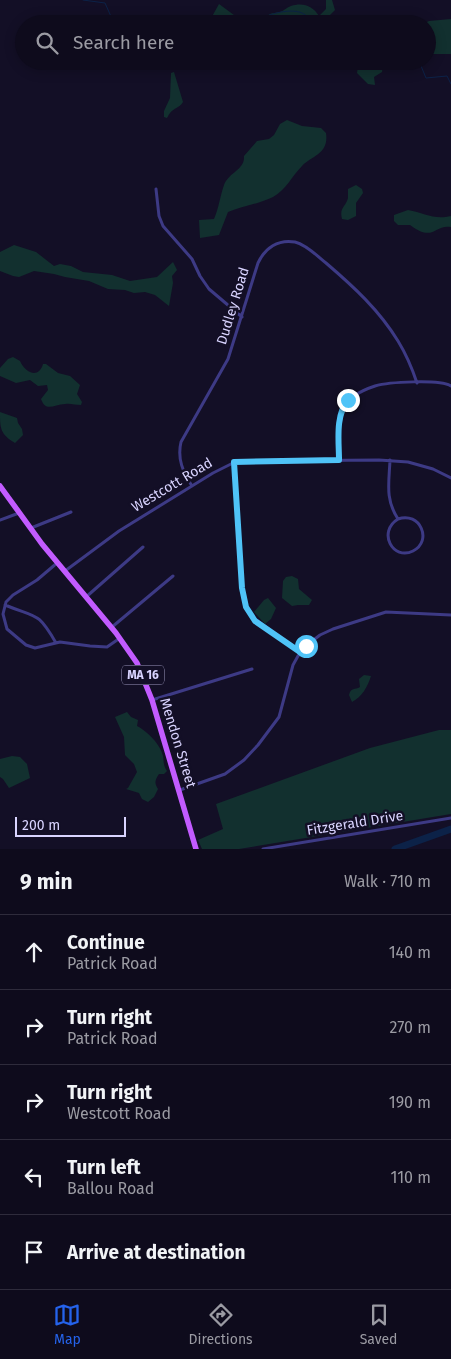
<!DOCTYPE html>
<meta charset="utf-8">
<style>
:root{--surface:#0e0b1c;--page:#171425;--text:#f1f3f6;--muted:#9b9ba3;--line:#2e2b3b;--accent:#2563eb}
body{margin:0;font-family:"Fira Sans",sans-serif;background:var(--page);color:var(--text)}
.scale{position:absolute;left:15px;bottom:12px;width:111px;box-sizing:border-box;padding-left:5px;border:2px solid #d9d4ff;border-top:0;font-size:14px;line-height:18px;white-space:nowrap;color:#d9d4ff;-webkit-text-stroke:4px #130f26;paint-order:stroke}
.stop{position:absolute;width:15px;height:15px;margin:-11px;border:4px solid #4fc3f7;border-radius:50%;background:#fff}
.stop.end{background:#4fc3f7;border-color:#fff;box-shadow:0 1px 5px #0008}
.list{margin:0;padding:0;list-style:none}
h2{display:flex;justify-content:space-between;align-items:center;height:65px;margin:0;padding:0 20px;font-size:21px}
h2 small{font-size:16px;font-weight:400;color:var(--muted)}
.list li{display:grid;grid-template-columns:32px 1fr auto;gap:15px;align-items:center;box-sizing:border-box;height:75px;padding:0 20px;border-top:1px solid var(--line)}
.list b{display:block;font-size:19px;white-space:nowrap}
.list p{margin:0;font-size:16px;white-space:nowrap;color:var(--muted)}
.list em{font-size:16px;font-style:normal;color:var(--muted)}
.icon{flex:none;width:28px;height:28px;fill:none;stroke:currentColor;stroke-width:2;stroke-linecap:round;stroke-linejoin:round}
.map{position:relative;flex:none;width:451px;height:849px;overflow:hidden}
.search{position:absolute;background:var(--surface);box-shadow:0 2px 12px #0003;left:15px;right:15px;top:15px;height:55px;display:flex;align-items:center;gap:12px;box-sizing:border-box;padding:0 18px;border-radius:28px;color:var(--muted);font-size:19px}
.sheet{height:440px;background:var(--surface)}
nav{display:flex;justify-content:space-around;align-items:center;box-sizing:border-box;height:70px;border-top:1px solid var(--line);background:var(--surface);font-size:14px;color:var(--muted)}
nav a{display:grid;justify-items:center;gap:2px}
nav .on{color:var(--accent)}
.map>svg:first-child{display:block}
</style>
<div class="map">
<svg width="451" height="849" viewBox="0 0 451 849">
<rect width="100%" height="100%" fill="#130f26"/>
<path fill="#12302f" d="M 326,0 L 332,0 L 335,10 L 328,17 L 328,24 L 266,24 L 263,21 C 270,12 270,14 280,12 C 284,11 287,7 291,6 C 303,2 313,6 319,16 L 326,9 Z
M 219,4 L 238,18 L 247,20 L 252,24 L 206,24 L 209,22 Z
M 451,19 L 451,54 L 427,54 L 427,24 L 423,24 L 429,21 Z
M 363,61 L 380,61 L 383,64 L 382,72 L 374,77 L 375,85 L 368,84 L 357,73 L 358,67 Z
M 174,72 L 183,102 C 179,109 172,107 167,118 L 164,117 L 164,111 L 170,98 L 171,73 Z
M 287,120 L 302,126 L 321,128 L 326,133 C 329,154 313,155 302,166 C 292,176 286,190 273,197 C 259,204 242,206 228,212 L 219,235 L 200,238 L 199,220 L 214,219 C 219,208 220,196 224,185 C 229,172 245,170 244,156 L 257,141 L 269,139 L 274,135 L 280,124 Z
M 356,185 L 362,189 L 363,193 L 356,203 L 356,216 L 348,220 L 342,219 C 339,207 346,207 348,198 C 348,195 348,192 348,189 Z
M 408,210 C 424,213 434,220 451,216 L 451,227 C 434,224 434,243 410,225 L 398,225 L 394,221 L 394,215 Z
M 14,245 L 36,252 L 54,266 L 60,264 L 71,266 L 83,272 L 112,275 L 130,281 L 157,277 L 173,262 L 177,270 L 172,276 L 173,283 L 169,306 L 155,295 L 145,292 L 134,293 L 125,290 L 108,289 L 89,281 L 65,277 L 54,274 L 34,271 L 19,277 L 13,276 L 0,271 L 0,252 Z
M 13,357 L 20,361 C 25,373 39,379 43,364 L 46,364 L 58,373 L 70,376 L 80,385 L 77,394 L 82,402 L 81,405 C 76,405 70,403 65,404 C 54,404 46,413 41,399 L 48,390 L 47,385 L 38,386 L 30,380 L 16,383 L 0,376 L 0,368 L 8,359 Z
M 0,412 L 17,418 L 18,423 L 22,429 L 23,435 L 15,443 C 0,434 0,428 0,412 Z
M 292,576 L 298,579 L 299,589 L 312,600 L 309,605 L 298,605 L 292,606 L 282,598 L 283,581 L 286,577 Z
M 268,598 L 276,608 L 271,619 L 265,624 L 254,612 L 264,600 Z
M 364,675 L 371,676 C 368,686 362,697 352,702 L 349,695 C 351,687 355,690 360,687 L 359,679 Z
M 127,712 L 131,717 L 138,720 L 137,726 C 147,731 161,745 163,756 C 164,762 163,765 167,771 L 164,774 L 159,774 C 155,780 154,783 158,789 L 154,797 L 148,802 L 142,799 L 139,793 L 126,789 L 128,788 L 137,772 L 134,764 L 125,755 L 124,737 L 115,717 Z
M 439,730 L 451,730 L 451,814 L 239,849 L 202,849 L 198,840 L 223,829 L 216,804 L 370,748 Z
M 12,756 L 20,757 L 27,764 L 30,778 L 9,788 L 3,779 L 0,777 L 0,759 Z"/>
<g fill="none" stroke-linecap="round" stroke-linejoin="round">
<path stroke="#0c2248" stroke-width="1" d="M 83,0 L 105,3 L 113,21 L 118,24
M 149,24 L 157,21 L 166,24
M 250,24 C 263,16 288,7 302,13 C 307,15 311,21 315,24
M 419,61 L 426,78 L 447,76 L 451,84"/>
<path stroke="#0c2248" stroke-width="7" d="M 395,849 L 451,829"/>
<path stroke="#3d3a85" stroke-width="3" d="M 156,189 L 159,216 L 163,226 L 192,259 L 200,276 L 209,289 L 242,317
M 339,460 C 339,445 335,421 343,407 C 350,396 363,390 375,386 C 388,382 440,379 451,386
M 390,460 C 389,483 385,499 398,519 C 420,511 433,541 413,551 C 393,561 377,532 398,519
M 234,462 L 242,588 L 245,607 L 251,616 L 300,652
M 192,486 C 183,472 177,459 181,442 L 228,359 L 258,263 C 265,248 278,239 295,242 C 307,245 317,256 326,263 C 354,287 379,310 398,341 C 406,354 412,368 417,383
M 0,520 L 19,513
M 31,528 L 71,512
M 57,563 L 37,580 L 13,595 L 6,602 L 3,614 L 7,629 L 26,645 L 35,648 L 60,642 L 90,646 L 107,647 L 120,638
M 65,571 L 119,531 L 213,473 L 233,463 L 255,461 L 379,460 L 408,462 L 433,469 L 451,478
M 86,597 L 143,547
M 5,605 C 36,618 37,610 56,643
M 112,627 L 173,576
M 152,700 L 252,669
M 180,790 L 225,774 L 244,760 L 258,745 L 279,717 L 293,665 L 298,656 L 306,646 L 320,635 L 333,629 L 386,612 L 451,615
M 263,849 L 451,818"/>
<path stroke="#c25bff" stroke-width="5.5" d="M 0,486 L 42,544 L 116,633 L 137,663 L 152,700 L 196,849"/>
</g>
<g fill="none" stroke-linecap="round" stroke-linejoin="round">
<path stroke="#4fc3f7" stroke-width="6" d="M 306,646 L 300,652 L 255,621 L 246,607 L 242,588 L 234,462 L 339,460 C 339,441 335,416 348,400"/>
</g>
<g text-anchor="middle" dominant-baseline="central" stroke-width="5" stroke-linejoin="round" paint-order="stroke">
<rect fill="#130f26" stroke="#9e99be" stroke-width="1" x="122" y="665.5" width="42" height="19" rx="4"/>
<g font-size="12" font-weight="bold" fill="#d9d4ff">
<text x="143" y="675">MA 16</text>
</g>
<g font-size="14" fill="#d9d4ff" stroke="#130f26">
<text transform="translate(233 306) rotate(-73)">Dudley Road</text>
<text transform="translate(172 485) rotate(-31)">Westcott Road</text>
<text transform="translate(178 743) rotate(73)">Mendon Street</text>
<text transform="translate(355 823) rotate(-9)">Fitzgerald Drive</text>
</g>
</g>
</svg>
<div class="scale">200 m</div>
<div class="stop" style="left:306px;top:646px"></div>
<div class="stop end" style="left:348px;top:400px"></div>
<div class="search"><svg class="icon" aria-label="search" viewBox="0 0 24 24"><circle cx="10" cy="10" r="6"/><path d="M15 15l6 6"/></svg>Search here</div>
</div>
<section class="sheet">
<h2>9 min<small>Walk · 710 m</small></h2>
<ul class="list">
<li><svg class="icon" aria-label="ahead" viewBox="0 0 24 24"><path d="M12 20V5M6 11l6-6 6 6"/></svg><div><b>Continue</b><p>Patrick Road</p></div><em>140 m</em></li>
<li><svg class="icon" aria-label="right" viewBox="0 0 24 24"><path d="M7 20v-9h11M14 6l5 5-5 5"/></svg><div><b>Turn right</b><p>Patrick Road</p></div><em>270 m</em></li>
<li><svg class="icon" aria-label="right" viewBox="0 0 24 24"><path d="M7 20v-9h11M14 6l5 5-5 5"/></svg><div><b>Turn right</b><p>Westcott Road</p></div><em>190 m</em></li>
<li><svg class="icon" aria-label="left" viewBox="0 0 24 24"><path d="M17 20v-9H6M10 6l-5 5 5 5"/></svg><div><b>Turn left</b><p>Ballou Road</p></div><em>110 m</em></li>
<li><svg class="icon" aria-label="arrive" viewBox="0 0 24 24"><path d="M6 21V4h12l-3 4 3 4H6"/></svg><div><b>Arrive at destination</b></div></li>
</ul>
</section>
<nav>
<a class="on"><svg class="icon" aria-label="map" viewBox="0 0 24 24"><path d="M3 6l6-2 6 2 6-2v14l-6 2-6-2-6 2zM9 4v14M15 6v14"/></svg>Map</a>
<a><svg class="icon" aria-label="directions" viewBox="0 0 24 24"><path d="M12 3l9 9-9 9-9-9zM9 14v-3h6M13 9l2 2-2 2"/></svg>Directions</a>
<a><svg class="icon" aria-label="saved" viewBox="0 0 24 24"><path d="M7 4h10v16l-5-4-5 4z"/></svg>Saved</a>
</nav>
